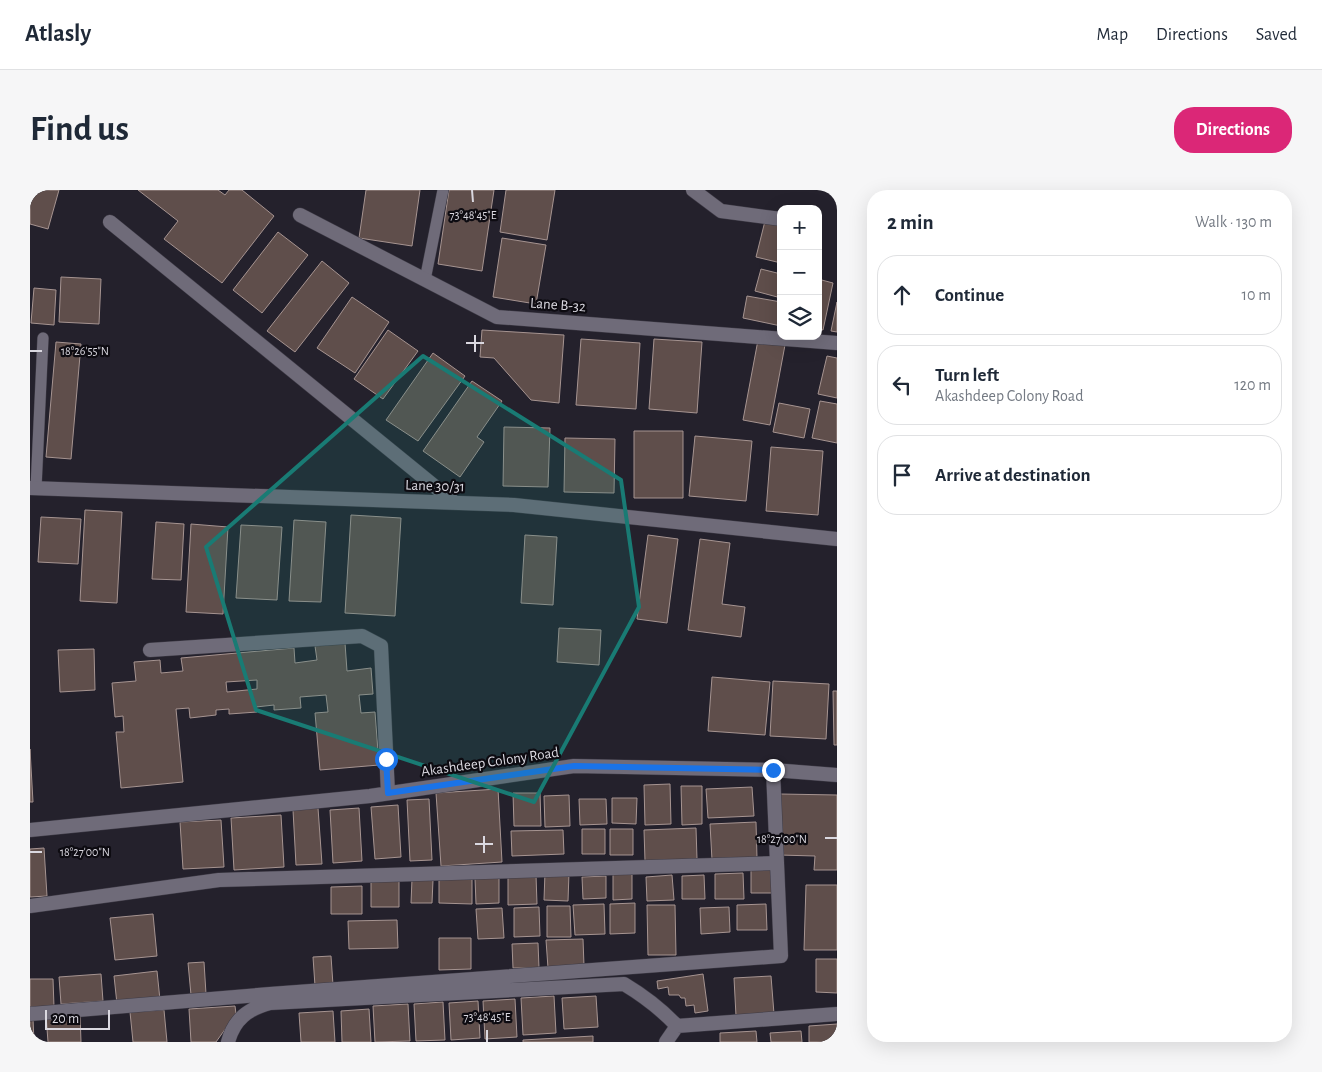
<!DOCTYPE html>
<meta charset="utf-8">
<style>
:root{--surface:#fff;--page:#f6f6f7;--text:#1f2937;--muted:#747a83;--line:#e0e1e3;--accent:#db2777}
body{margin:0;font-family:"Alegreya Sans",sans-serif;background:var(--page);color:var(--text)}
.controls{position:absolute;right:15px;top:15px;display:grid;overflow:hidden;border-radius:10px;box-shadow:0 5px 20px #0002}
.controls button{width:45px;height:45px;display:grid;place-items:center;padding:0;border:0;border-bottom:1px solid var(--line);background:var(--surface);color:var(--text);font:25px sans-serif}
.scale{position:absolute;left:15px;bottom:12px;width:65px;box-sizing:border-box;padding-left:5px;border:2px solid #dad8e0;border-top:0;font-size:14px;line-height:18px;white-space:nowrap;color:#dad8e0;-webkit-text-stroke:4px #0d0b11;paint-order:stroke}
.stop{position:absolute;width:15px;height:15px;margin:-11px;border:4px solid #1a73e8;border-radius:50%;background:#fff}
.stop.end{background:#1a73e8;border-color:#fff;box-shadow:0 1px 5px #0008}
.list{margin:0;padding:0;list-style:none}
h2{display:flex;justify-content:space-between;align-items:center;height:65px;margin:0;padding:0 20px;font-size:21px}
h2 small{font-size:16px;font-weight:400;color:var(--muted)}
.list li{display:grid;grid-template-columns:32px 1fr auto;gap:15px;align-items:center;box-sizing:border-box;height:80px;margin:0 10px 10px;padding:0 10px;border:1px solid var(--line);border-radius:20px}
.list b{display:block;font-size:19px;white-space:nowrap}
.list p{margin:0;font-size:16px;white-space:nowrap;color:var(--muted)}
.list em{font-size:16px;font-style:normal;color:var(--muted)}
.icon{flex:none;width:28px;height:28px;fill:none;stroke:currentColor;stroke-width:2;stroke-linecap:round;stroke-linejoin:round}
.map{position:relative;flex:none;width:807px;height:852px;overflow:hidden;border-radius:20px}
header{display:flex;align-items:center;gap:30px;box-sizing:border-box;height:70px;padding:0 25px;background:var(--surface);border-bottom:1px solid var(--line)}
header strong{font-size:24px}
nav{display:flex;gap:28px;margin-inline-start:auto;font-size:18px}
.intro{display:flex;align-items:center;justify-content:space-between;box-sizing:border-box;height:120px;padding:0 30px}
h1{margin:0;font-size:35px}
.button{padding:12px 22px;border-radius:20px;background:var(--accent);color:#fff;font-size:18px;font-weight:700}
main{display:flex;gap:30px;padding:0 30px}
aside{flex:1;background:var(--surface);border-radius:20px;box-shadow:0 5px 20px #0002}
.map>svg:first-child{display:block}
</style>
<header>
<strong>Atlasly</strong>
<nav><a>Map</a><a>Directions</a><a>Saved</a></nav>
</header>
<div class="intro"><h1>Find us</h1><a class="button">Directions</a></div>
<main>
<div class="map">
<svg width="807" height="852" viewBox="0 0 807 852">
<rect width="100%" height="100%" fill="#24212c"/>
<path fill="#5f4e4b" stroke="#a69491" fill-rule="evenodd" d="M 0,0 L 29,0 L 18,39 L 0,34 Z
M 108,0 L 188,0 L 195,5 L 199,0 L 212,0 L 244,26 L 192,93 L 134,49 L 148,31 Z
M 336,0 L 390,0 L 382,56 L 329,48 Z
M 419,0 L 464,0 L 452,81 L 408,74 Z
M 476,0 L 525,0 L 517,50 L 470,42 Z
M 735,31 L 751,35 L 751,73 L 726,67 Z
M 248,42 L 278,65 L 232,123 L 203,100 Z
M 472,48 L 516,55 L 506,114 L 463,107 Z
M 292,71 L 319,93 L 265,162 L 237,141 Z
M 731,79 L 751,84 L 751,108 L 725,101 Z
M 31,87 L 71,89 L 69,134 L 29,132 Z
M 788,89 L 803,93 L 793,140 L 788,139 Z
M 4,98 L 26,100 L 24,135 L 1,133 Z
M 717,106 L 751,112 L 751,136 L 713,128 Z
M 322,107 L 359,132 L 325,183 L 287,158 Z
M 807,112 L 807,142 L 801,141 Z
M 358,140 L 388,161 L 353,209 L 324,189 Z
M 452,140 L 534,145 L 529,213 L 501,210 L 464,168 L 450,167 Z
M 551,149 L 610,153 L 606,219 L 546,215 Z
M 624,149 L 672,152 L 667,223 L 619,219 Z
M 728,150 L 755,155 L 740,235 L 713,230 Z
M 26,152 L 51,154 L 41,269 L 16,267 Z
M 403,163 L 435,186 L 388,251 L 356,230 Z
M 797,166 L 807,168 L 807,208 L 788,204 Z
M 442,191 L 472,211 L 447,247 L 454,252 L 430,287 L 393,261 Z
M 790,211 L 807,214 L 807,253 L 782,248 Z
M 749,213 L 780,219 L 774,248 L 743,242 Z
M 474,237 L 520,238 L 518,297 L 473,296 Z
M 604,241 L 653,241 L 653,308 L 604,308 Z
M 665,246 L 722,251 L 716,311 L 659,306 Z
M 535,248 L 585,249 L 584,303 L 534,302 Z
M 741,257 L 793,261 L 788,325 L 736,321 Z
M 55,320 L 92,322 L 87,413 L 50,411 Z
M 321,325 L 371,328 L 365,426 L 315,423 Z
M 11,327 L 51,329 L 48,374 L 8,372 Z
M 264,330 L 296,332 L 291,412 L 259,411 Z
M 126,332 L 154,334 L 151,390 L 122,389 Z
M 161,334 L 198,337 L 193,424 L 156,422 Z
M 211,335 L 252,337 L 247,410 L 206,408 Z
M 495,345 L 527,347 L 523,415 L 491,413 Z
M 618,345 L 648,349 L 637,433 L 607,429 Z
M 670,349 L 700,353 L 692,414 L 715,417 L 711,447 L 658,440 Z
M 529,438 L 571,440 L 569,475 L 527,472 Z
M 315,453 L 317,481 L 341,478 L 343,504 L 329,505 L 331,523 L 345,522 L 349,575 L 290,580 L 285,523 L 298,522 L 296,505 L 270,507 L 271,518 L 244,520 L 244,515 L 226,517 L 227,522 L 199,524 L 199,519 L 186,520 L 186,525 L 160,528 L 159,518 L 146,519 L 153,592 L 91,598 L 86,542 L 94,542 L 93,526 L 85,527 L 82,493 L 106,491 L 104,472 L 130,470 L 131,483 L 153,481 L 151,468 L 264,458 L 265,473 L 287,470 L 285,456 ZM 227,490 L 227,499 L 197,502 L 196,492 Z
M 64,459 L 65,500 L 30,502 L 28,460 Z
M 682,487 L 740,492 L 735,545 L 678,541 Z
M 743,491 L 799,494 L 796,549 L 740,546 Z
M 803,501 L 807,501 L 807,555 L 804,555 Z
M 0,559 L 3,612 L 0,612 Z
M 640,594 L 641,634 L 615,635 L 614,595 Z
M 651,596 L 672,596 L 672,634 L 652,635 Z
M 722,597 L 724,626 L 678,628 L 676,599 Z
M 468,599 L 472,672 L 411,676 L 406,603 Z
M 483,603 L 510,603 L 511,636 L 484,636 Z
M 750,604 L 807,605 L 807,680 L 784,680 L 785,666 L 749,665 Z
M 539,605 L 540,636 L 515,637 L 514,606 Z
M 582,608 L 607,608 L 606,634 L 582,633 Z
M 399,609 L 402,670 L 380,671 L 377,610 Z
M 549,609 L 576,609 L 577,634 L 550,635 Z
M 368,615 L 371,667 L 345,669 L 341,617 Z
M 288,618 L 292,674 L 266,675 L 263,620 Z
M 329,618 L 332,671 L 303,673 L 300,620 Z
M 251,625 L 254,677 L 204,680 L 201,628 Z
M 191,630 L 194,677 L 153,679 L 150,632 Z
M 726,632 L 727,668 L 682,670 L 680,634 Z
M 666,638 L 667,669 L 615,671 L 614,640 Z
M 552,639 L 575,639 L 575,664 L 552,664 Z
M 580,639 L 603,639 L 603,665 L 580,665 Z
M 533,640 L 534,664 L 482,666 L 481,641 Z
M 14,658 L 17,706 L 0,707 L 0,659 Z
M 721,679 L 742,679 L 742,703 L 721,703 Z
M 515,682 L 539,683 L 538,711 L 514,710 Z
M 583,683 L 602,683 L 602,709 L 583,710 Z
M 713,683 L 714,709 L 685,709 L 685,684 Z
M 478,685 L 506,685 L 507,714 L 478,715 Z
M 642,685 L 644,710 L 617,711 L 616,687 Z
M 674,685 L 675,709 L 652,709 L 652,686 Z
M 576,686 L 576,708 L 553,709 L 552,687 Z
M 409,687 L 442,688 L 442,714 L 409,713 Z
M 469,687 L 469,713 L 446,714 L 445,688 Z
M 382,689 L 403,690 L 402,713 L 381,713 Z
M 341,691 L 369,691 L 369,717 L 341,717 Z
M 776,695 L 807,695 L 807,760 L 774,760 Z
M 332,696 L 332,724 L 301,724 L 301,697 Z
M 605,713 L 605,743 L 580,744 L 580,714 Z
M 574,714 L 575,744 L 545,745 L 543,715 Z
M 736,714 L 737,740 L 707,740 L 707,715 Z
M 617,715 L 645,715 L 646,765 L 618,765 Z
M 517,716 L 540,716 L 541,747 L 517,747 Z
M 509,717 L 510,746 L 484,747 L 484,718 Z
M 699,717 L 700,742 L 671,744 L 670,718 Z
M 472,718 L 474,748 L 448,749 L 446,719 Z
M 123,724 L 127,766 L 85,770 L 80,728 Z
M 367,730 L 368,758 L 319,759 L 318,731 Z
M 409,748 L 441,748 L 441,779 L 409,780 Z
M 553,749 L 554,776 L 518,778 L 516,750 Z
M 508,753 L 509,778 L 483,778 L 482,754 Z
M 301,766 L 303,795 L 285,796 L 283,767 Z
M 786,769 L 807,769 L 807,803 L 786,802 Z
M 174,772 L 176,804 L 161,805 L 158,773 Z
M 127,781 L 130,810 L 87,814 L 84,786 Z
M 71,784 L 73,811 L 31,814 L 29,787 Z
M 673,784 L 678,821 L 665,823 L 664,815 L 656,816 L 655,808 L 651,808 L 649,805 L 639,805 L 638,797 L 628,799 L 627,791 Z
M 741,786 L 744,824 L 706,826 L 704,788 Z
M 0,789 L 23,789 L 24,817 L 0,817 Z
M 524,806 L 526,843 L 493,845 L 491,808 Z
M 566,806 L 568,837 L 534,839 L 532,808 Z
M 485,809 L 487,847 L 455,849 L 453,811 Z
M 448,811 L 450,848 L 421,850 L 419,813 Z
M 413,812 L 415,850 L 386,851 L 384,814 Z
M 378,814 L 380,851 L 345,852 L 343,816 Z
M 205,816 L 206,824 L 186,852 L 161,852 L 159,819 Z
M 339,819 L 341,852 L 312,852 L 311,821 Z
M 134,820 L 137,852 L 103,852 L 100,822 Z
M 303,821 L 305,852 L 271,852 L 269,823 Z
M 50,823 L 51,852 L 18,852 L 16,825 Z
M 0,829 L 3,829 L 4,852 L 0,852 Z
M 807,834 L 807,852 L 779,852 L 779,836 Z
M 726,841 L 727,852 L 690,852 L 690,843 Z
M 771,841 L 772,852 L 741,852 L 740,843 Z
M 563,846 L 563,852 L 493,852 L 493,850 Z"/>
<g fill="none" stroke-linecap="round" stroke-linejoin="round">
<defs>
<path id="service" d="M 395,90 L 413,0
M 6,298 L 13,148"/>
<path id="minor" d="M 663,0 L 691,21 L 751,29
M 270,25 L 467,127 L 807,153
M 80,32 L 425,313
M 0,298 L 484,315 L 807,349
M 120,460 L 332,446 L 351,456 L 358,603
M 743,580 L 747,673
M 0,640 L 340,606 L 544,576 L 743,580 L 807,585
M 0,716 L 189,690 L 747,673 L 751,766 L 240,804 L 0,824
M 198,852 C 204,829 218,819 240,813 L 594,794 C 614,806 631,819 647,836
M 636,852 L 647,836 L 807,824"/>
</defs>
<use href="#service" stroke="#3e3b46" stroke-width="12"/>
<use href="#minor" stroke="#3e3b46" stroke-width="15"/>
<use href="#service" stroke="#6f6b79" stroke-width="11"/>
<use href="#minor" stroke="#6f6b79" stroke-width="14"/>
</g>
<g fill="none" stroke-linecap="round" stroke-linejoin="round">
<path stroke="#1a73e8" stroke-width="6" d="M 356,569 L 358,603 L 544,576 L 743,580"/>
</g>
<path fill="#197b74" fill-opacity="0.2" stroke="#197b74" stroke-width="4" stroke-linejoin="round" d="M 393,166 L 591,290 L 609,417 L 504,612 L 226,520 L 176,357 Z"/>
<path fill="none" stroke="#dad8e0" stroke-width="2" d="M 442,0 L 443,12M 445,145 L 445,162M 436,153 L 454,153M 0,161 L 12,161M 454,646 L 454,663M 795,648 L 807,648M 445,654 L 463,654M 0,662 L 12,662M 457,840 L 457,852"/>
<g text-anchor="middle" dominant-baseline="central" stroke-width="4.5" stroke-linejoin="round" paint-order="stroke">
<g font-size="15" fill="#dad8e0" stroke="#0d0b11">
<text transform="translate(528 115) rotate(4)">Lane B-32</text>
<text transform="translate(405 296) rotate(2)">Lane 30/31</text>
<text transform="translate(460 572) rotate(-8)">Akashdeep Colony Road</text>
</g>
</g>
<g font-size="12" text-anchor="middle" fill="#dad8e0" stroke="#0d0b11" stroke-width="4.5" stroke-linejoin="round" paint-order="stroke">
<text x="443" y="29">73°48'45"E</text>
<text x="55" y="165">18°26'55"N</text>
<text x="752" y="653">18°27'00"N</text>
<text x="55" y="666">18°27'00"N</text>
<text x="457" y="831">73°48'45"E</text>
</g>
</svg>
<div class="controls">
<button>+</button>
<button>−</button>
<button><svg class="icon" aria-label="layers" viewBox="0 0 24 24"><path d="M12 4l9 5-9 5-9-5zM3 14l9 5 9-5"/></svg></button>
</div>
<div class="scale">20 m</div>
<div class="stop" style="left:356px;top:569px"></div>
<div class="stop end" style="left:743px;top:580px"></div>
</div>
<aside>
<h2>2 min<small>Walk · 130 m</small></h2>
<ul class="list">
<li><svg class="icon" aria-label="ahead" viewBox="0 0 24 24"><path d="M12 20V5M6 11l6-6 6 6"/></svg><div><b>Continue</b></div><em>10 m</em></li>
<li><svg class="icon" aria-label="left" viewBox="0 0 24 24"><path d="M17 20v-9H6M10 6l-5 5 5 5"/></svg><div><b>Turn left</b><p>Akashdeep Colony Road</p></div><em>120 m</em></li>
<li><svg class="icon" aria-label="arrive" viewBox="0 0 24 24"><path d="M6 21V4h12l-3 4 3 4H6"/></svg><div><b>Arrive at destination</b></div></li>
</ul>
</aside>
</main>
